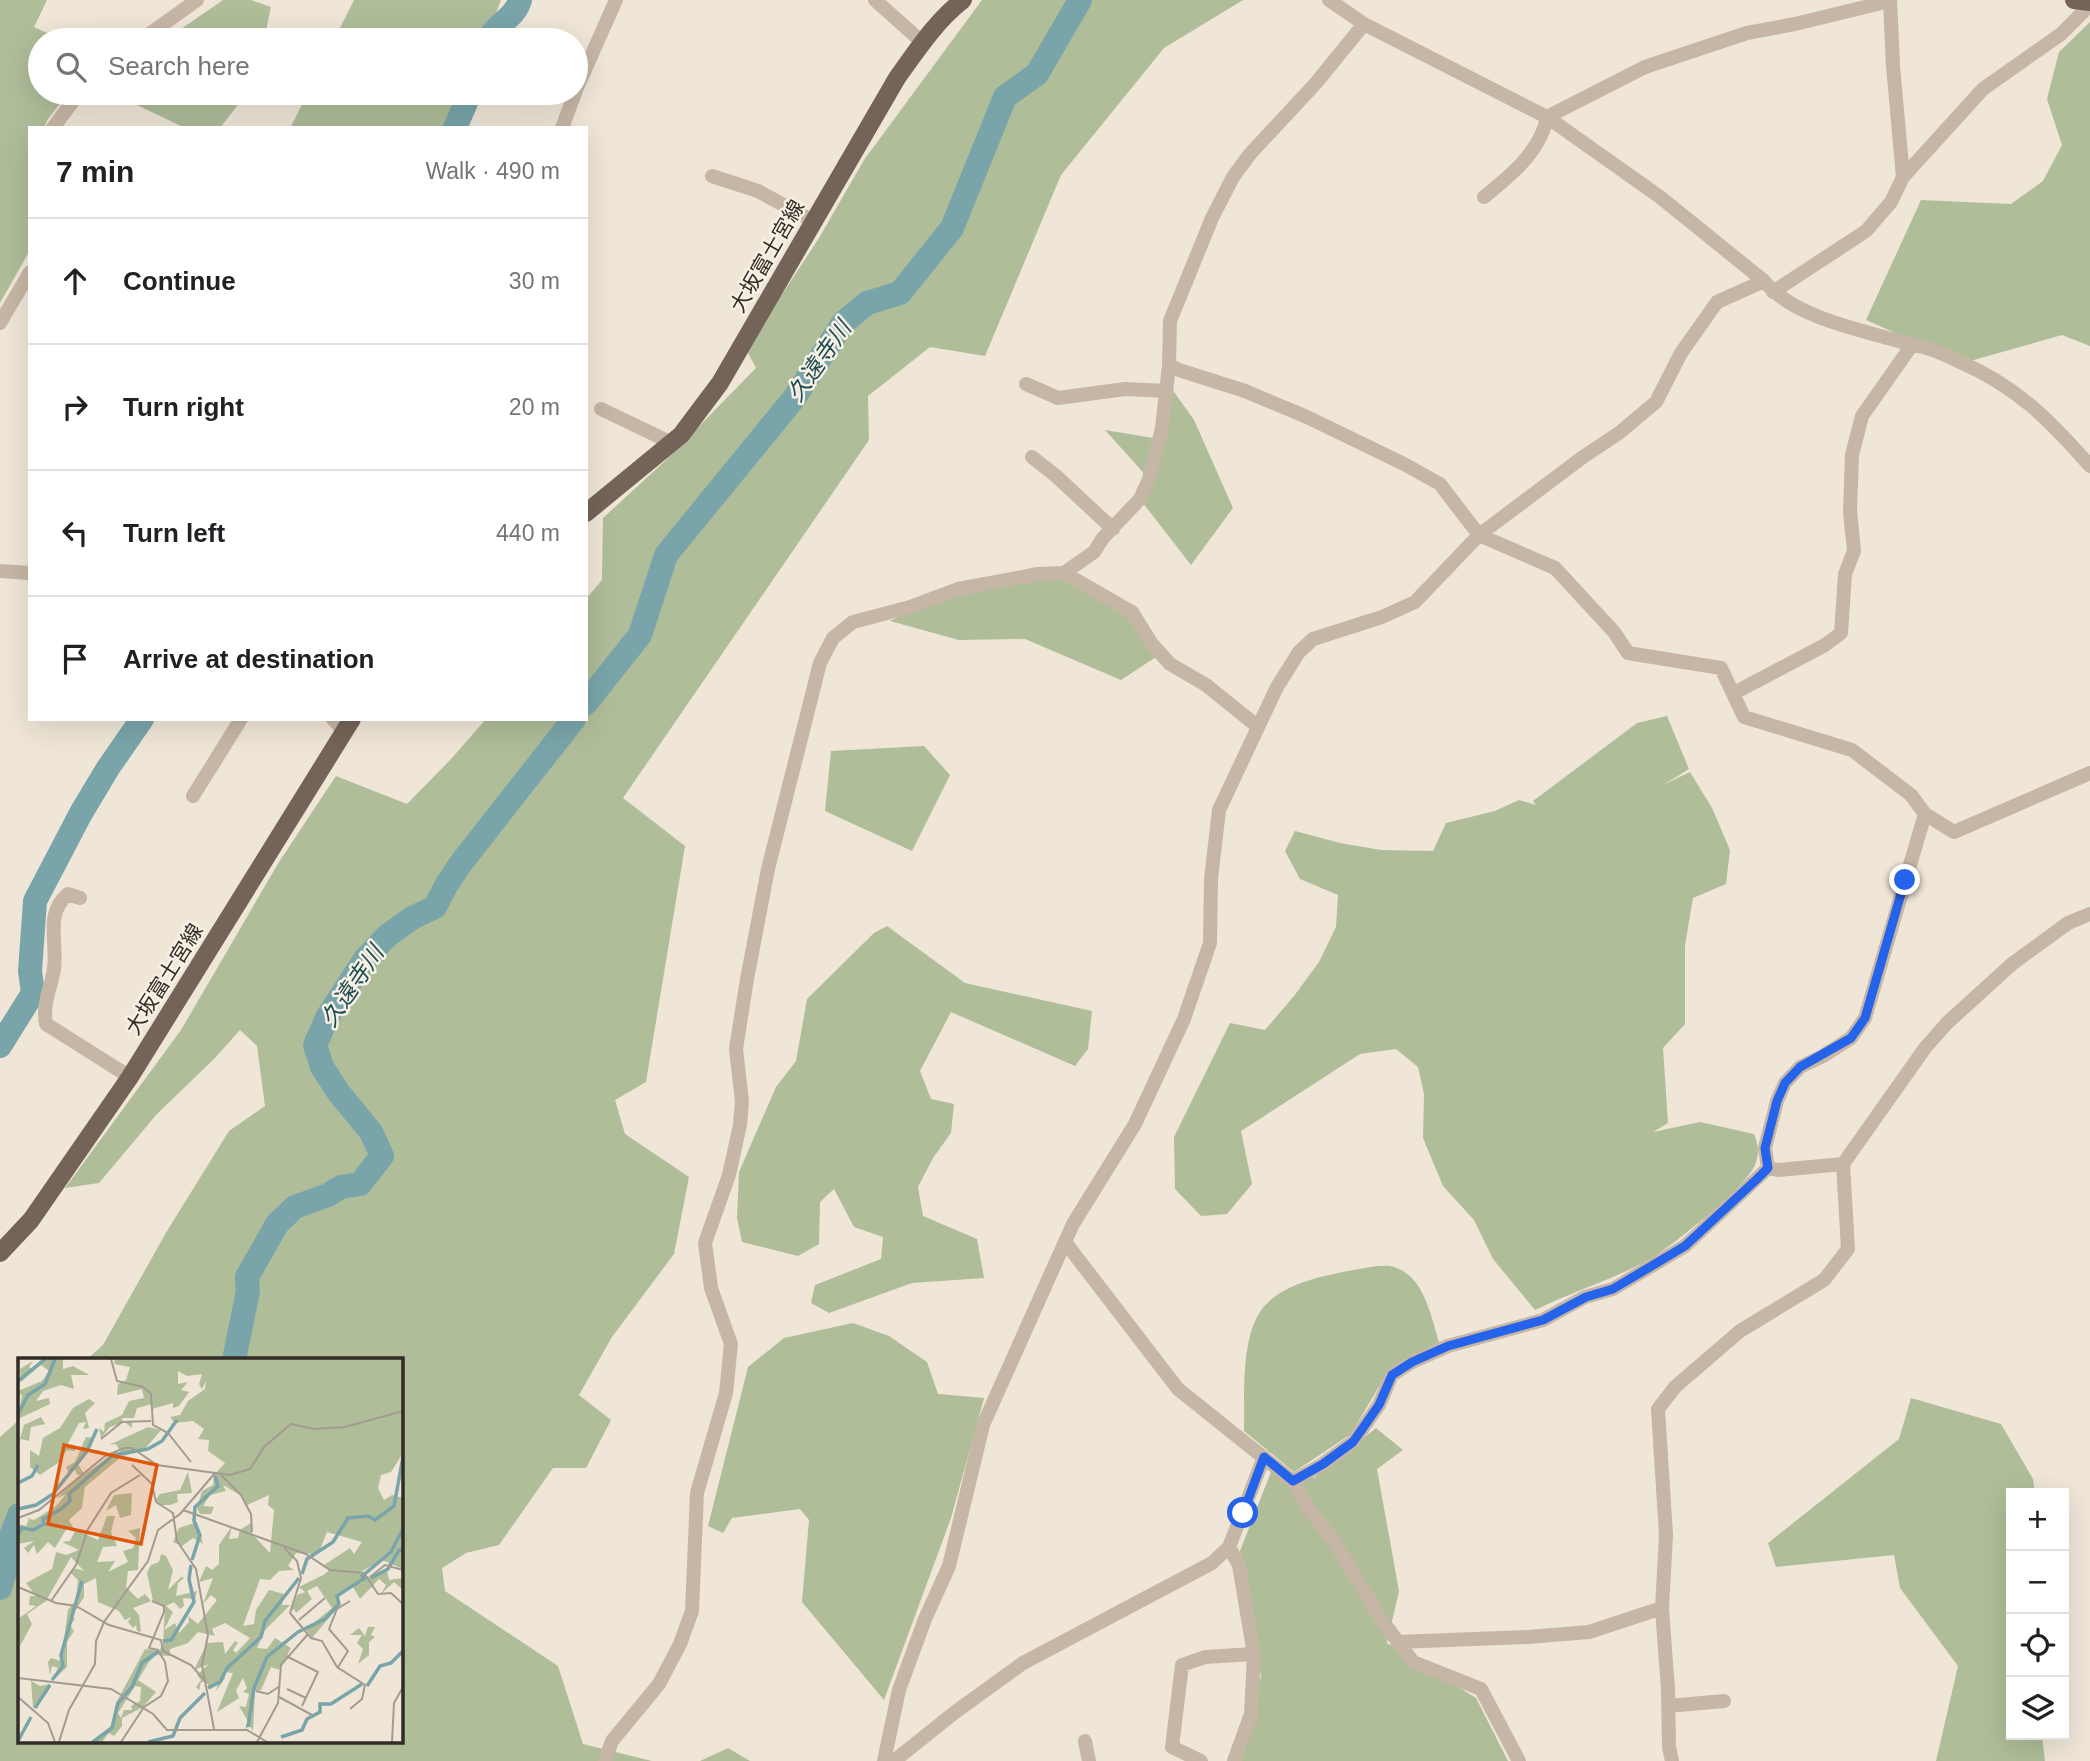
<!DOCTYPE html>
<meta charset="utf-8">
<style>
:root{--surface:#fff;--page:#f2f2f2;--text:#202124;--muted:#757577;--line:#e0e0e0}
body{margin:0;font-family:Helvetica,"Noto Sans JP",sans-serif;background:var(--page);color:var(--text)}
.controls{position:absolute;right:21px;bottom:21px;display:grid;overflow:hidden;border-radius:0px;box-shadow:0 7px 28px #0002}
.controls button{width:63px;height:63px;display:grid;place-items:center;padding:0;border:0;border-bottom:2px solid var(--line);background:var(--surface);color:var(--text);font:35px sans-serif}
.stop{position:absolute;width:21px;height:21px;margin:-16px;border:5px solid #2563eb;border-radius:50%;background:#fff}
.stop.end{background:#2563eb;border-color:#fff;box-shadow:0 2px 7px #0008}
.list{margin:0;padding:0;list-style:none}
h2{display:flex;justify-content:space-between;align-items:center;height:91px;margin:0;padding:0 28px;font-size:30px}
h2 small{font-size:23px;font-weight:400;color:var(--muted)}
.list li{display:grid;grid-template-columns:46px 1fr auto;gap:21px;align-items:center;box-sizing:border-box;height:126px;padding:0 28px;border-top:2px solid var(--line)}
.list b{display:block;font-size:26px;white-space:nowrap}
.list em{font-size:23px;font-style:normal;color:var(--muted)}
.icon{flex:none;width:38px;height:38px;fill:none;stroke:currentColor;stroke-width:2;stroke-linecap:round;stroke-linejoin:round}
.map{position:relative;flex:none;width:2090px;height:1761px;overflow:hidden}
.search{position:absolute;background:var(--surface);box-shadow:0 7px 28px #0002;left:28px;top:28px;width:560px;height:77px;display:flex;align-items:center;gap:18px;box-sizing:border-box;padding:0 24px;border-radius:38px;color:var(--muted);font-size:26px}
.panel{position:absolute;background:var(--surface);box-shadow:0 7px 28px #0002;left:28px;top:126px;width:560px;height:595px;border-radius:0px}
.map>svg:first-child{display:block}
</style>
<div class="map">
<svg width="2090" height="1761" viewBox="0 0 2090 1761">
<rect width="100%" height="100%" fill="#efe6d8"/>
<path fill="#afbd99" d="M 0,0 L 47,0 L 34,27 L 62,40 L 40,40 L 40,93 L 68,93 L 48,119 L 44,128 L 30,128 L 30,250 L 0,303 Z
M 223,0 L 251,0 L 271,7 L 264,40 L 165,40 Z
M 354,0 L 501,0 L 486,40 L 334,40 Z
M 982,0 L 1243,0 L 1164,48 L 1061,175 L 985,356 L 930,347 L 868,396 L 869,440 L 623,798 L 685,846 L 646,1082 L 615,1100 L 625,1134 L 689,1177 L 674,1254 L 612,1337 L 579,1395 L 611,1420 L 586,1468 L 553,1468 L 499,1545 L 466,1553 L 442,1568 L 445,1591 L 558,1666 L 583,1744 L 652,1761 L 0,1761 L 0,1437 L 19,1420 L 19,1742 L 401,1742 L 401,1360 L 86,1360 L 103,1345 L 167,1231 L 229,1131 L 265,1106 L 257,1046 L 240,1030 L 215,1058 L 157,1114 L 99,1183 L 65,1188 L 181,1030 L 279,862 L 336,776 L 407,804 L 452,758 L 486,719 L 586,719 L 586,599 L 602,580 L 603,518 L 666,460 L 756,368 L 746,349 L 819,238 L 864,160 Z
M 2090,22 L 2090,346 L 2062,335 L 1963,363 L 1866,320 L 1921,200 L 2011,204 L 2043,181 L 2062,145 L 2047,99 L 2059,52 Z
M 112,93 L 247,93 L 220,128 L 185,128 Z
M 308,93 L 467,93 L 454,128 L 290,128 Z
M 1167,382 L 1194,420 L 1233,508 L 1191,565 L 1143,503 L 1149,479 L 1105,430 L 1159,439 Z
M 1060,573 L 1132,612 L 1156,657 L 1121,680 L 1025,639 L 959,640 L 890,621 L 958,589 Z
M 1667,716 L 1689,769 L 1663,785 L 1690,772 L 1712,808 L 1730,850 L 1726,884 L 1693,898 L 1685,945 L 1685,1024 L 1663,1048 L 1668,1123 L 1653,1132 L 1700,1122 L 1754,1134 C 1758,1145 1760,1153 1755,1165 C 1747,1186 1666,1252 1643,1263 C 1608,1281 1570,1293 1535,1310 L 1493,1259 L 1474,1220 L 1443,1186 L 1423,1138 L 1424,1094 L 1418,1067 L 1396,1049 L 1360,1054 L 1241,1131 L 1252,1184 L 1227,1214 L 1201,1216 L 1175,1189 L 1174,1137 L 1230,1023 L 1265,1030 L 1294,996 L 1319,962 L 1336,927 L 1338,895 L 1300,879 L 1285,851 L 1295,831 L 1340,843 L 1381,850 L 1433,851 L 1446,823 L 1495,811 L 1519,800 L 1536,805 L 1533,801 L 1637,723 Z
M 924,746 L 950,775 L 912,851 L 825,811 L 831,751 Z
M 887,926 L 965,983 L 1092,1011 L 1088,1049 L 1075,1066 L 951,1012 L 920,1071 L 931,1099 L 954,1104 L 951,1133 L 933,1158 L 918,1187 L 923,1216 L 977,1239 L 984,1278 L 912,1283 L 829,1313 L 811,1303 L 815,1285 L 881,1259 L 883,1237 L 854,1227 L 834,1189 L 820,1202 L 819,1244 L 798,1256 L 742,1242 L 737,1218 L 739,1172 L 776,1087 L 796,1061 L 807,999 L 874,933 Z
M 1377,1266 C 1382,1266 1389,1265 1394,1267 C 1424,1276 1431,1316 1439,1342 L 1390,1368 L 1351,1434 L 1294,1472 L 1244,1431 C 1245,1396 1240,1339 1262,1309 C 1284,1279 1343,1272 1377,1266 Z
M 853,1323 L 889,1336 L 927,1362 L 938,1394 L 984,1398 L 951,1518 L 884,1700 L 802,1602 L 809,1520 L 800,1509 L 732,1518 L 723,1533 L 708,1526 L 748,1367 L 784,1338 Z
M 1911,1398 L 2001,1424 L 2033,1479 L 2035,1493 L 2011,1493 L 2011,1735 L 2042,1735 L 2045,1761 L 1936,1761 L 1958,1666 L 1900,1588 L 1894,1555 L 1776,1567 L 1768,1543 L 1899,1439 Z
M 1376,1428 L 1403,1450 L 1377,1469 L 1399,1591 L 1387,1643 L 1476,1698 L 1508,1761 L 1237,1761 L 1261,1676 L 1240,1551 L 1271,1472 L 1314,1478 Z
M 728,1748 L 750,1761 L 700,1761 Z"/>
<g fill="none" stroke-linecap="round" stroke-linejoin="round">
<path stroke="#79a5aa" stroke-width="24" d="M 488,40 C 496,24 515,18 520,0
M 455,128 L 470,93
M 586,703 L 640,635 L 666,555 L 795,397 L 843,323 L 867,303 L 900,293 L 952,228 L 1005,97 L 1037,74 L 1080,0
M 0,1046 L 33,993 L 30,971 L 35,901 L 81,813 L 108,768 L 142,719
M 234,1360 L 248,1291 L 247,1277 L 277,1224 L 295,1207 L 328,1195 L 341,1187 L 360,1184 L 382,1156 L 371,1132 L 339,1093 L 322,1067 L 315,1045 L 328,1016 L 365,959 L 387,936 L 412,918 L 435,907 L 447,884 L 461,863 L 574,719
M 0,1588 L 7,1565 L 9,1541 L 19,1515"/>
<path stroke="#c6b6a5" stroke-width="14" d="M 875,0 L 922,42
M 1329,0 L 1364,24 L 1547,117 L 1660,197 L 1764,281 C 1794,319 1867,331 1912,345 C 1929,347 1943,354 1958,361 C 2016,386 2049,419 2090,466
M 1890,0 L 1893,66 L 1903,177
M 141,40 L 197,0
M 576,90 L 616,0
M 1547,117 L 1645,67 L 1747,33 L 1795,24 L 1890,1
M 53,128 L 79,93
M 562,128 L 575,93
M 712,176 L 758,191 L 813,221
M 1484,197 C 1510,176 1541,151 1547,117
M 1773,292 L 1866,231 L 1891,202 L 1903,177 L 1983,89 L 2061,34 L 2090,5
M 0,323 L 30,272
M 1169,365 L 1179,370 L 1245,391 L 1307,417 L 1404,464 L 1440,484 L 1479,535 L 1555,568 L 1614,632 L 1628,653 L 1721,668 L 1744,717 L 1852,750 L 1911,795 L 1925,814 L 1865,1018 L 1851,1038 L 1823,1056 L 1800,1067 L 1785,1083 L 1777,1101 L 1765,1148 L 1768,1168
M 1026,384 L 1058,398 L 1125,389 L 1166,391
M 601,409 L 672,443
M 1032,457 L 1056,476 L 1113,529
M 0,571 L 30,573
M 1064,573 L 1132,612 L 1152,644 L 1170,664 L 1206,685 L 1257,726
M 1734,693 L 1825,645 L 1841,633 L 1845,574 L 1854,551 L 1850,511 L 1852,455 L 1862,416 L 1912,345
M 333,719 L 344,731
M 193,796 L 241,719
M 1925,814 L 1954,832 L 2090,773
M 80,898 L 68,894 C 44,914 58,943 54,969 C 51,988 42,1004 46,1024 L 130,1077
M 1768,1168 L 1778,1170 L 1843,1164
M 1065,1242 L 1178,1389 L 1293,1481 L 1307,1507 L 1333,1540 L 1381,1619 L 1413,1662 L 1481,1689 L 1519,1761
M 1293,1481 L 1323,1464 L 1353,1442 L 1379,1405 L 1392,1375 L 1412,1362 L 1448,1346 L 1543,1320 L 1585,1297 L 1613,1289 L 1685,1246 L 1768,1168
M 1229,1547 L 1239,1565 L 1254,1654 L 1251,1714 L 1234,1761
M 1397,1642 L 1528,1637 L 1589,1632 L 1662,1608
M 1668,1706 L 1724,1701
M 1085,1741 L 1089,1761
M 605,1761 L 612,1741 L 659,1684 L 680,1644 L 692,1611 L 697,1493 L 726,1393 L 731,1344 L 711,1288 L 705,1243 L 729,1175 L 740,1125 L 742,1101 L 736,1049 L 747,979 L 768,869 L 820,663 L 833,638 L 853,622 L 910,607 L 958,589 L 1038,574 L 1064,573 L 1094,552 L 1103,538 L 1140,499 L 1149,479 L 1162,428 L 1169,365 L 1170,321 L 1212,218 L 1233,177 L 1250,154 L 1316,83 L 1364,24
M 884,1761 L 899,1690 L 925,1619 L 949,1566 L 983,1425 L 1073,1224 L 1135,1124 L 1184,1019 L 1210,943 L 1211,879 L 1219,810 L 1277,687 L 1299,652 L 1313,639 L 1382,617 L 1415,602 L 1479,535 L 1583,457 L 1619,433 L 1656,402 L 1681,353 L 1717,302 L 1764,281
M 894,1761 L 954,1713 L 1023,1663 L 1212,1563 L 1229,1547 L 1264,1457
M 1201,1761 L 1172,1747 L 1182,1665 L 1205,1657 L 1254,1654
M 1672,1761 L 1669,1747 L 1668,1690 L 1662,1608 L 1666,1535 L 1658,1409 L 1675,1387 L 1740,1331 L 1824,1280 L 1848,1249 L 1843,1164 L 1925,1048 L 1947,1023 L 2012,964 L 2068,923 L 2090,914"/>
<path stroke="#746358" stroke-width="18" d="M 2074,0 L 2090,2
M 586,513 L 681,435 L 720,383 L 897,78 C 917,50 936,21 963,0
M 0,1253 L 31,1220 L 130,1077 L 352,719"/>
</g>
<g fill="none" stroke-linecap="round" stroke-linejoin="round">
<path stroke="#2563eb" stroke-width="9" d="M 1243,1513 L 1264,1457 L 1293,1481 L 1323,1464 L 1353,1442 L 1379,1405 L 1392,1375 L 1412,1362 L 1448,1346 L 1543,1320 L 1586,1297 L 1613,1289 L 1685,1246 L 1757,1179 L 1768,1168 L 1765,1148 L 1777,1101 L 1785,1083 L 1800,1067 L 1851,1038 L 1865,1018 L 1905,880"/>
</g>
<g text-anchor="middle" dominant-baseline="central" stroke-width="5" stroke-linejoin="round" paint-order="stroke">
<g font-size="21" fill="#322b26" stroke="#f7f0e4">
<text transform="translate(767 256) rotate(-60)">大坂富士宮線</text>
<text transform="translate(164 979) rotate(-58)">大坂富士宮線</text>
</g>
<g font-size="23" font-style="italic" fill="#1e4b51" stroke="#f7f0e4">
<text transform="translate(819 361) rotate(-55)">久遠寺川</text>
<text transform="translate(352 986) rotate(-56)">久遠寺川</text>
</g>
</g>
<g transform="translate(18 1358)">
<rect width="385" height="385" fill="#efe6d8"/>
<path d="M 25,1 L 45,1 L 45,11 L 55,8 L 71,17 L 53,17 L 56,31 L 43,27 L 25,33 L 18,43 L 31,40 L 32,46 L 0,61 L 4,38 L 0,33 L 24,23 L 31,13 L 23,7 L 3,24 L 2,11 L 15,3 L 11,9 L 16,12 ZM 97,1 L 385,1 L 385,95 L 373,114 L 363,117 L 360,130 L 366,142 L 374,137 L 385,140 L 385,211 L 364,202 L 341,215 L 352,219 L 369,212 L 371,222 L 385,220 L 385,232 L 376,224 L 363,236 L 368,227 L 361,221 L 342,241 L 335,229 L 318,237 L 322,247 L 294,280 L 288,271 L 314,250 L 299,228 L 289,233 L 294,241 L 278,255 L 276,251 L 272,254 L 279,237 L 287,234 L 281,229 L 307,216 L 311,212 L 306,207 L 332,190 L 336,196 L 344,184 L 309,174 L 300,196 L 278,195 L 270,208 L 276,212 L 261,213 L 252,222 L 242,221 L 225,268 L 236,266 L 238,252 L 251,232 L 266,236 L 264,247 L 272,247 L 247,272 L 239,290 L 249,291 L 257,280 L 273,290 L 261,312 L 253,309 L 243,332 L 237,333 L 235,373 L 232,368 L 227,371 L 230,363 L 221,348 L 228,349 L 231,336 L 225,334 L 229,330 L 225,320 L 218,332 L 221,340 L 199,354 L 215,315 L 206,314 L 207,320 L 198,333 L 200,325 L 193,331 L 188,324 L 183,324 L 181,332 L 178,329 L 183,322 L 179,317 L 191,306 L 176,312 L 189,285 L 205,284 L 207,296 L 217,283 L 220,285 L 215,292 L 218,295 L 232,280 L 207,265 L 194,271 L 197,278 L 180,274 L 170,285 L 152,291 L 152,298 L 138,297 L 131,304 L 120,322 L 138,334 L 125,349 L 104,360 L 104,368 L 93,382 L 96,378 L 91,375 L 84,384 L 72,384 L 93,368 L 98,345 L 127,291 L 141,293 L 145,286 L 147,249 L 135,243 L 129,215 L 133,207 L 141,204 L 143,196 L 148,198 L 155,212 L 150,232 L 163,219 L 166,220 L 160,225 L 158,238 L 179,233 L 177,241 L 165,240 L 166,248 L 162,251 L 156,244 L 148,248 L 155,254 L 146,272 L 157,265 L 161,275 L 171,264 L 170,258 L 180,266 L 199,242 L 193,237 L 185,246 L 195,220 L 181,224 L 188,208 L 194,212 L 201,206 L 201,187 L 214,168 L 211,181 L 220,180 L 222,172 L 233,165 L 234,176 L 252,195 L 256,152 L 250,147 L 251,137 L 227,148 L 224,138 L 205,127 L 208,133 L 192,137 L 185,148 L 196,149 L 193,156 L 182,156 L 179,150 L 184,133 L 195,127 L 196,117 L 207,105 L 190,93 L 191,82 L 180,81 L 186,71 L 175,63 L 157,65 L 152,59 L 162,57 L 170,43 L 187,31 L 188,23 L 184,31 L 181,26 L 184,16 L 169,18 L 160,13 L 160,26 L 170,24 L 163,32 L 171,34 L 161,48 L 155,50 L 155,45 L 134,51 L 134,46 L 119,50 L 116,60 L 104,60 L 105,64 L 114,63 L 114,70 L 107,64 L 92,69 L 83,80 L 81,70 L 86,74 L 87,65 L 104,57 L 111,43 L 126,40 L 124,31 L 99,37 L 100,26 L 108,22 L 112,9 L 96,6 ZM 117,328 L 123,329 L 122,343 L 113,348 L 114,352 L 106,352 L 103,360 L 100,355 ZM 71,41 L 77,45 L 67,55 L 71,70 L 65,71 L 68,64 L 61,65 L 48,89 L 57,89 L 57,93 L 49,92 L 40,105 L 22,117 L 12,109 L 12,92 L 21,98 L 25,80 L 42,70 L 55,50 ZM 23,59 L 27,66 L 13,69 L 11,83 L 3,81 L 0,88 L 6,67 ZM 130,69 L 143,72 L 126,92 L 105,98 L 98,86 L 91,87 ZM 68,79 L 76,80 L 60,106 L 66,116 L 59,117 L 57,112 L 51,116 L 48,109 L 57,104 ZM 98,94 L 103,99 L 67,129 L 64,150 L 51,162 L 56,171 L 80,182 L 89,158 L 97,158 L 93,174 L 99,188 L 85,189 L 79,204 L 97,203 L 90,214 L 110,204 L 105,193 L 115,190 L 118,180 L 110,173 L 122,170 L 120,212 L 110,213 L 108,229 L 120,241 L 127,236 L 133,243 L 115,250 L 121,257 L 123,274 L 119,273 L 118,267 L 115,270 L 110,264 L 113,259 L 107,262 L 101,253 L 80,244 L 78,220 L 66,226 L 66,239 L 54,258 L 57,261 L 52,267 L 56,273 L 49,284 L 49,309 L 33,324 L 40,310 L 34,308 L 32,317 L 30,304 L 33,300 L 43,303 L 50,252 L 58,242 L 60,222 L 52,214 L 56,210 L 66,213 L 53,199 L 28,243 L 9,256 L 14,266 L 2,288 L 0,261 L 18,248 L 11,247 L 12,238 L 18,238 L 8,225 L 34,211 L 38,194 L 48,197 L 61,192 L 44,184 L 52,183 L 57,173 L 49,170 L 37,190 L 30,184 L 19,196 L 16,187 L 10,195 L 6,190 L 16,183 L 0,186 L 0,166 L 8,168 L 11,161 L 7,159 L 16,162 L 38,148 L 48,136 L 38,141 L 54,125 ZM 170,114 L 174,135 L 159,136 L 160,144 L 152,147 L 142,147 L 138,141 L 142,136 L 162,132 ZM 114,135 L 113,157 L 102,160 L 98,147 L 88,153 L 96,137 ZM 179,164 L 185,186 L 175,180 L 164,188 L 155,184 L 161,170 ZM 350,269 L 357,269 L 353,277 L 357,279 L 351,284 L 351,297 L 340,306 L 345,291 L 339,285 L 344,277 L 332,277 L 341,270 L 347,278 ZM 13,323 L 22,328 L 32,326 L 15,350 Z" fill="#afbd99" fill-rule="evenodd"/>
<path fill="none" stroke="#79a5aa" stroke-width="3.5" d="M 0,23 L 27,1M 0,56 L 10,37 L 27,26 L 37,1M 130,91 L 144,83 L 159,62M 0,125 L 14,118 L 20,107M 0,151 L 18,147 L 35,136 L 69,93 L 79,71M 0,176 L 4,170 L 15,172 L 26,166 L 25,161 L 43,151 L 52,143 L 51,136 L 95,97 L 130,91M 174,202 L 182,177 L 176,163 L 177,149 L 200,128 L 197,118M 284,216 L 289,201 L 315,184 L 330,160 L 350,158 L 357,162 L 376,148 L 385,99M 343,219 L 373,194 L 385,171M 353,220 L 370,211 L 381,192 L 385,192M 145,283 L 153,282 L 176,244 L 171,221 L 173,207M 34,322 L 45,308 L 43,297 L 64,223M 349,328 L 362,308 L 373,305 L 385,293M 190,330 L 202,324 L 209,310 L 243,279 L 247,263 L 281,220M 17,350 L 32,327M 230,369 L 236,330 L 249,299 L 280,274 L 307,261 L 321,246 L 319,238 L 348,219M 263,379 L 284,372 L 289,361 L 302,354 L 302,346 L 313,346 L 344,326M 0,383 L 13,359M 75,384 L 94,370 L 100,345 L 114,329 L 124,305 L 141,293M 130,384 L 155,378 L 162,360 L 187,335"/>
<path fill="none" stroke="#a39b91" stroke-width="2" d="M 93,1 L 99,23 L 125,29 L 133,36 L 135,67 L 150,75 L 173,104M 83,81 L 104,64 L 133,63M 114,107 L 134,126 L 138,144 L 155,155 L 159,183 L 178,211 L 190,277 L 184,307 L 196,371M 203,117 L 223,137 L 233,156 L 234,174M 165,152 L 288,196 L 312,212 L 346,215 L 360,236 L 373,235 L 385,246M 0,160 L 21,152 L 87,98 L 106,90 L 114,90 L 139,107 L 212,117 L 232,111 L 246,89 L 273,66 L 296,71 L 327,69 L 385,53M 266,190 L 279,203 L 283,220 L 272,255 L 293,280 L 304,283 L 319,309 L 347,327 L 344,341 L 332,351M 352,219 L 367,207 L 385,212M 0,229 L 38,245 L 58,248 L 91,267 L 143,282 L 145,293 L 173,307 L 189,325M 33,243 L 58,207 L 70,171 L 93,135 L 122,117M 281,262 L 307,240M 268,298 L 300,314 L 284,348M 320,309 L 330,293 L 311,271 L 319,251 L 332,243M 0,320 L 93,331 L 135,356 L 149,372 L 229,372 L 249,384M 269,331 L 288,340M 238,333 L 250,336 L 262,328M 0,339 L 30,365 L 37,384M 261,339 L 294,357M 41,384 L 51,352 L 77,306 L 78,283 L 86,264 L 130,203 L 140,172 L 162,156 L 197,115M 103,384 L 126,349 L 143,338 L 150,323 L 147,304 L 140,292 L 131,290 L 146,254 L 146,248 L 134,243M 239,384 L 260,345 L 263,307 L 290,276M 374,384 L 376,345 L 385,329"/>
<path fill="#df570d" fill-opacity="0.15" stroke="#df570d" stroke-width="3.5" d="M 46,87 L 139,107 L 123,186 L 30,166 Z"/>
<rect width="385" height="385" fill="none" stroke="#322b26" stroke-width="3.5"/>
</g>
</svg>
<div class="controls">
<button>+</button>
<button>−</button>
<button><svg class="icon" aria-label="locate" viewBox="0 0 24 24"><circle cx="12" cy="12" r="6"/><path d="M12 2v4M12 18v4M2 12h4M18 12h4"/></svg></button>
<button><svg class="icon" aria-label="layers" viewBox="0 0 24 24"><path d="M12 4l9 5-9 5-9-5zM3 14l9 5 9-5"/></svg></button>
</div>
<div class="stop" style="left:1243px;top:1513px"></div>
<div class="stop end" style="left:1905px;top:880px"></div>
<div class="search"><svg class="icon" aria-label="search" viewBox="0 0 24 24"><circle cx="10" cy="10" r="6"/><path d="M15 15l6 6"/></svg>Search here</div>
<section class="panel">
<h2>7 min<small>Walk · 490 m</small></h2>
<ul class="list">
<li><svg class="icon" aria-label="ahead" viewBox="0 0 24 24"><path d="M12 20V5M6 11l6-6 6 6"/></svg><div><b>Continue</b></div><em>30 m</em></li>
<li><svg class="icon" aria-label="right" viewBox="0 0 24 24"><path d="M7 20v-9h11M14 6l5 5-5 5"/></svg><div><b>Turn right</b></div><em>20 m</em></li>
<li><svg class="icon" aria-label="left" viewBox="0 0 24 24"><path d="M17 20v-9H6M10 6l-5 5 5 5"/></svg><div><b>Turn left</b></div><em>440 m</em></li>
<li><svg class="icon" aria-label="arrive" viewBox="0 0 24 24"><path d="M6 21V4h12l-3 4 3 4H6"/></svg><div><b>Arrive at destination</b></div></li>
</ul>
</section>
</div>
